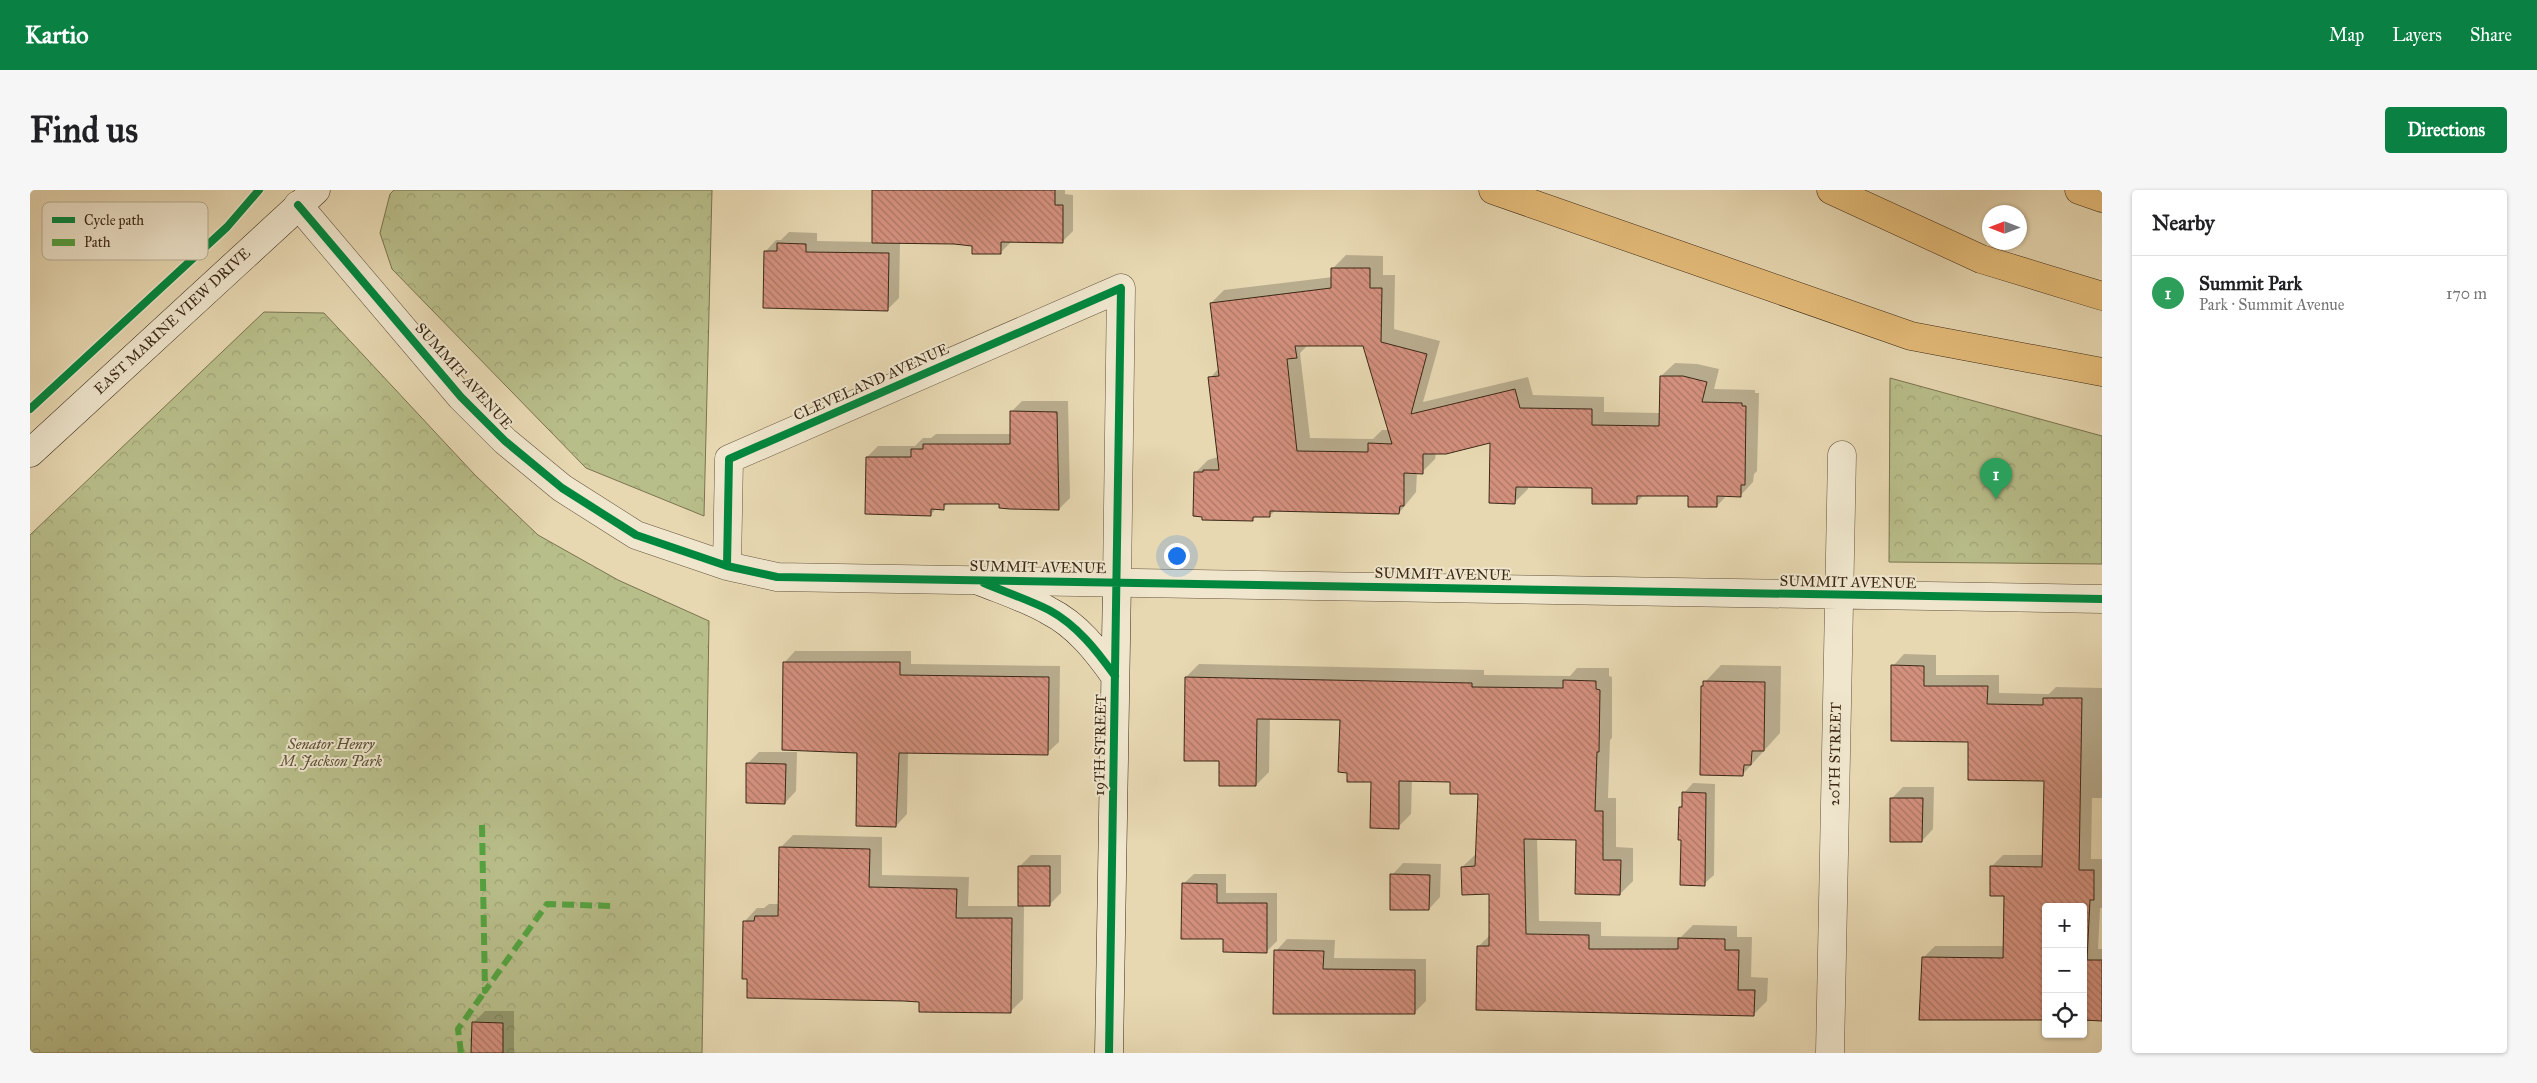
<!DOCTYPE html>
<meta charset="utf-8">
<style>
:root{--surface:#fff;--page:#f6f6f6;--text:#202124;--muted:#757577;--line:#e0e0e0;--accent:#0b8043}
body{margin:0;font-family:"IM FELL Great Primer",serif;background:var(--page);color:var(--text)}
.controls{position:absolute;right:15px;bottom:15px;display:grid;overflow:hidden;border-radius:5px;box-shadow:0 1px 4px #0004}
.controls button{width:45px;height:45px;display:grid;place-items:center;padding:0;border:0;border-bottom:1px solid var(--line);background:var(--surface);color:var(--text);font:25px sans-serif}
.compass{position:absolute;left:1952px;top:15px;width:45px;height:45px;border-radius:50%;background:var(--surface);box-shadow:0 1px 4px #0004;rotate:270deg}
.you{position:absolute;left:1146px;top:365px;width:18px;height:18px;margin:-12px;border:4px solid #fff;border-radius:50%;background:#1a73e8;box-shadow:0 0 0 8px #1a73e833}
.badge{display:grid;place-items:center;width:32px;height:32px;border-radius:50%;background:var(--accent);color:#fff;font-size:16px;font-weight:700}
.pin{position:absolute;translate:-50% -41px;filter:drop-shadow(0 1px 2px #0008)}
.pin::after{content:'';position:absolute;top:26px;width:18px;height:15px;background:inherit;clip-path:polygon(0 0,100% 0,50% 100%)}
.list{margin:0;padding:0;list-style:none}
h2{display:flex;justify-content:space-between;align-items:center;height:65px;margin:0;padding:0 20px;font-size:21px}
h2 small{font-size:16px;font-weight:400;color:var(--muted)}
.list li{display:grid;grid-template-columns:32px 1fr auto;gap:15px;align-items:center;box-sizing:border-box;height:75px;padding:0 20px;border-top:1px solid var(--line)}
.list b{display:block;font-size:19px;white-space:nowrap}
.list p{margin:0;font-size:16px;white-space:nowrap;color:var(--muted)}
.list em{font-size:16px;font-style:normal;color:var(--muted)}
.icon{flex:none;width:28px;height:28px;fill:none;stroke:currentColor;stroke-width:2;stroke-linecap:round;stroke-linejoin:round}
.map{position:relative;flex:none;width:2072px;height:863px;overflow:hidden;border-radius:5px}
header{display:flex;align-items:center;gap:30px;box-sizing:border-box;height:70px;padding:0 25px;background:var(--accent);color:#fff}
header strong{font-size:24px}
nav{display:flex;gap:28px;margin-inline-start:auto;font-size:18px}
.intro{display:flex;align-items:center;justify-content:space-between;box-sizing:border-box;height:120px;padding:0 30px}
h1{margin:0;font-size:35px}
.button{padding:12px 22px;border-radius:5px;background:var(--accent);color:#fff;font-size:18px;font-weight:700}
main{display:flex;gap:30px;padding:0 30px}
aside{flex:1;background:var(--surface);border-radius:5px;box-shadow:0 1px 4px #0004}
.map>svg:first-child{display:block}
</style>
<header>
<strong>Kartio</strong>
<nav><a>Map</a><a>Layers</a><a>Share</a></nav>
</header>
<div class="intro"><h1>Find us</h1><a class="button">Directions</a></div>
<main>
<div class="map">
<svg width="2072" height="863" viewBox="0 0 2072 863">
<defs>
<pattern id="park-crowns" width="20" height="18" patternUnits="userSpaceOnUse" patternTransform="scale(1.25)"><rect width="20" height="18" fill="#b8be8a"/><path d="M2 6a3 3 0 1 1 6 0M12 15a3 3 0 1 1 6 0" fill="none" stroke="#9fa376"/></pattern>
<pattern id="building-back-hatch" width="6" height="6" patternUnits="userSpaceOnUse" patternTransform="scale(1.25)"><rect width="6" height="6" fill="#d3907d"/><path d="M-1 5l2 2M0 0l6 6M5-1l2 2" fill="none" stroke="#ac7665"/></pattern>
</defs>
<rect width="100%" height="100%" fill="#e7d8b2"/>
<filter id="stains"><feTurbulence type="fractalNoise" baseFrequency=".004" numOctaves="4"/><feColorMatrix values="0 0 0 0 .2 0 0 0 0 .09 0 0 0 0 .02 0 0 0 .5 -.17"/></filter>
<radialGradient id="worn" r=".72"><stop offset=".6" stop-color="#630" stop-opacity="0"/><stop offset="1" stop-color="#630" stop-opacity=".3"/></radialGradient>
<path fill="url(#park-crowns)" stroke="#7a7350" d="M 364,0 L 682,0 L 674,326 L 556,278 L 362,79 L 350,43 L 360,4 Z
M 234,122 L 294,123 L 445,285 L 508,345 L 588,390 L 679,431 L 672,863 L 0,863 L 0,345 Z
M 1860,188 L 2072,246 L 2072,374 L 1859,372 Z"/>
<path fill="#0003" fill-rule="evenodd" d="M 843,0 L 1035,0 L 1035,4 L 1043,5 L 1043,41 L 1032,52 L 982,51 L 970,63 L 944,55 L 870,52 L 869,108 L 858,119 L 735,62 L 746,50 L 751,50 L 759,42 L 787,43 L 787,51 L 843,52 Z
M 1316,65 L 1353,66 L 1353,85 L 1365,85 L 1364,139 L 1410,151 L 1393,212 L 1498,187 L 1503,205 L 1574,207 L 1574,222 L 1630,223 L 1631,186 L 1645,173 L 1667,174 L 1689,179 L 1684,199 L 1725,200 L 1725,203 L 1729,203 L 1727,281 L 1724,284 L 1723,292 L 1710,306 L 1697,305 L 1687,316 L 1659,304 L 1615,304 L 1606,313 L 1563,297 L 1498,296 L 1498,299 L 1485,312 L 1461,252 L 1406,263 L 1405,269 L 1392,282 L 1387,282 L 1386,302 L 1369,323 L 1246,320 L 1239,326 L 1226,326 L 1222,329 L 1165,283 L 1178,270 L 1188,267 L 1180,188 L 1189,178 L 1181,113 L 1194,100 L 1303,87 L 1303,78 ZM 1278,155 L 1334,155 L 1360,240 L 1352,240 L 1343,249 L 1280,248 L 1270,163 Z
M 992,211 L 1038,211 L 1040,308 L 1029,319 L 970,313 L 919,313 L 913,318 L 907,318 L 900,325 L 837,267 L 848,256 L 885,256 L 893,248 L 901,248 L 906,244 L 981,244 L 981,222 Z
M 765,461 L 881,461 L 881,474 L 1030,476 L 1029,552 L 1017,563 L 878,562 L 877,624 L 866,636 L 827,635 L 826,560 L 754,473 Z
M 1874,464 L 1906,465 L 1906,485 L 1969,485 L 1969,503 L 2019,504 L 2026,497 L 2072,498 L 2072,608 L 2062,608 L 2061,669 L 2072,669 L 2072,718 L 2070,718 L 2068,759 L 2072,759 L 2072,831 L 2053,831 L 2053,717 L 2016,717 L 2016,830 L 1890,828 L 1893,768 L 1905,756 L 1974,756 L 1975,705 L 1961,677 L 1973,665 L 2014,665 L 2015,590 L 1939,551 L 1863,476 Z
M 1169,474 L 1454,480 L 1454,485 L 1540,486 L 1547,478 L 1579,478 L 1579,486 L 1582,487 L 1582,548 L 1580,550 L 1578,608 L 1586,608 L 1586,657 L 1603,658 L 1603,691 L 1590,704 L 1547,649 L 1507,648 L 1509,731 L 1571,732 L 1571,746 L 1651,747 L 1663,735 L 1707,736 L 1707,747 L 1722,747 L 1721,787 L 1738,788 L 1737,811 L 1724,824 L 1448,757 L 1460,745 L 1460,703 L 1432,677 L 1446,664 L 1450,602 L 1422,591 L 1382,590 L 1381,624 L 1368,637 L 1311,529 L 1240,528 L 1239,582 L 1226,595 L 1191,570 L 1156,487 Z
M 1691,475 L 1751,476 L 1750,543 L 1713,584 L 1675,495 L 1675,492 Z
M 729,562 L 767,562 L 766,601 L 755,613 L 718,573 Z
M 1663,593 L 1685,594 L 1684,685 L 1674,694 L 1652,649 L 1650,617 L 1653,614 L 1654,603 Z
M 1873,597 L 1904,597 L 1903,639 L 1892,651 L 1862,608 Z
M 763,645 L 852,647 L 852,685 L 939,687 L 938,716 L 990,716 L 990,676 L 1001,665 L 1031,665 L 1031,703 L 1019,715 L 994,715 L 993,809 L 981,821 L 718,788 L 715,731 L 727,718 L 734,718 L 739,714 L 749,714 L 750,658 Z
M 1373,673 L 1411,674 L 1410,707 L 1399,719 L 1362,685 Z
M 1164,684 L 1196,684 L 1196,703 L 1247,703 L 1247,751 L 1237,761 L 1194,748 L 1153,694 Z
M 1257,749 L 1305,750 L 1304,768 L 1396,769 L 1396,811 L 1384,823 L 1246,761 Z
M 455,821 L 484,821 L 484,863 L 443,863 L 443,833 Z"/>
<path fill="url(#building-back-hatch)" stroke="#3b2816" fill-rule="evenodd" d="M 842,0 L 1025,0 L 1025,15 L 1033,15 L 1033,53 L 971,52 L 971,64 L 942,64 L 942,56 L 924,54 L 842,53 Z
M 747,53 L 776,54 L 776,62 L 859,63 L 858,121 L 733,118 L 734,61 L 747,61 Z
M 1301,78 L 1340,78 L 1340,98 L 1352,98 L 1351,152 L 1397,164 L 1381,224 L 1485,199 L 1490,218 L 1562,219 L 1562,235 L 1629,236 L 1630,186 L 1653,186 L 1677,192 L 1672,212 L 1712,213 L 1712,216 L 1716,216 L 1715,295 L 1711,295 L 1711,307 L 1687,306 L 1687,317 L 1658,317 L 1658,306 L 1607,306 L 1607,314 L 1562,314 L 1562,298 L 1486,297 L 1485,314 L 1459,313 L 1460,253 L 1416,264 L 1393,264 L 1393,284 L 1374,283 L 1374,316 L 1370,316 L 1369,324 L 1240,321 L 1240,327 L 1223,327 L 1223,331 L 1172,330 L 1172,327 L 1163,326 L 1164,282 L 1173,282 L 1173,280 L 1189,280 L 1178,187 L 1189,186 L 1180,113 L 1301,98 ZM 1265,156 L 1333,156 L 1362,254 L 1338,253 L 1338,262 L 1267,261 L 1257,169 L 1267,168 Z
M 980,221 L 1027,222 L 1029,320 L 980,319 L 969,318 L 969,314 L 914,314 L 914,320 L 901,319 L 901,326 L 835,324 L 836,267 L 881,267 L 881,259 L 893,259 L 893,254 L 980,254 Z
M 753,472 L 870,472 L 870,485 L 1019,487 L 1018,565 L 869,563 L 866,637 L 826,636 L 827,563 L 752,560 Z
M 1861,475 L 1894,476 L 1894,496 L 1958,496 L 1957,514 L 2013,515 L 2013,508 L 2052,508 L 2049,680 L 2064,680 L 2064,710 L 2060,710 L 2057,770 L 2072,770 L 2072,831 L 2053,830 L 2053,717 L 2016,717 L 2016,830 L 1889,830 L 1892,767 L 1973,768 L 1974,706 L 1960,706 L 1960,676 L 2012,677 L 2014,591 L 1938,590 L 1938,552 L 1861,551 Z
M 1155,487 L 1442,493 L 1442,497 L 1533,498 L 1533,490 L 1566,491 L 1566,499 L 1570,500 L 1569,562 L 1567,562 L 1565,621 L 1573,621 L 1573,670 L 1591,670 L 1590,705 L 1545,704 L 1546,650 L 1494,649 L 1496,744 L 1559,745 L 1559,759 L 1648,759 L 1648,748 L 1695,749 L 1695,760 L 1709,760 L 1708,800 L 1725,800 L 1724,826 L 1446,820 L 1447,756 L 1459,756 L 1459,704 L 1432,705 L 1431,677 L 1445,676 L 1448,604 L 1420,604 L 1420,592 L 1369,591 L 1369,639 L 1340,638 L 1341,592 L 1317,592 L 1317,583 L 1308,582 L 1310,530 L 1227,529 L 1226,596 L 1189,596 L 1189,571 L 1154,571 Z
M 1673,491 L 1735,492 L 1734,561 L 1722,561 L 1721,575 L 1714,575 L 1713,586 L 1670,585 L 1671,496 L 1673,496 Z
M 716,573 L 756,574 L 755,614 L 716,613 Z
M 1652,602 L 1676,603 L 1675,696 L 1650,695 L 1651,650 L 1648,650 L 1649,617 L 1652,617 Z
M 1860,608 L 1893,608 L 1892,652 L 1860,652 Z
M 749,657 L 840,659 L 839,697 L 927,699 L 926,728 L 982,728 L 981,823 L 889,822 L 889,812 L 874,811 L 717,808 L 717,789 L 712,789 L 713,731 L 724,731 L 725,726 L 748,726 Z
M 988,676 L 1020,676 L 1020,716 L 988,716 Z
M 1360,684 L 1400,685 L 1399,720 L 1360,720 Z
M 1152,693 L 1187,694 L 1187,713 L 1237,713 L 1237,763 L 1193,762 L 1193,749 L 1151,749 Z
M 1244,760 L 1294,761 L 1293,779 L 1385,780 L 1385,824 L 1243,824 Z
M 442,832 L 473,833 L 473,863 L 441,863 Z"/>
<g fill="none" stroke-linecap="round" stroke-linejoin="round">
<defs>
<path id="street" d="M 268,15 L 431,207 L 475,251 L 532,298 L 606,345 L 697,376 L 747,387 L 2072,409
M 697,376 L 699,269 L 1091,98 L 1087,392
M 1800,863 L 1812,265"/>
<path id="secondary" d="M 0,263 L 286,0
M 947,390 C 971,400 997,408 1019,421 C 1047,435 1067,461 1085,486
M 1079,863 L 1087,392"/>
<path id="highway" d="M 1463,0 L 1881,146 L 2072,182
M 1801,0 L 1951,69 L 2072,106
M 2049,0 L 2072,8"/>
</defs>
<use href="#street" stroke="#66543d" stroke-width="29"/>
<use href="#secondary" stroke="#3b2816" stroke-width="29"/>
<use href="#highway" stroke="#3b2816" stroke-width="29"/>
<use href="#street" stroke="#efe6cd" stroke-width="28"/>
<use href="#secondary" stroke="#efe6cd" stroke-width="28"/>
<use href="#highway" stroke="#e4bc79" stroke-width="28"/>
<path stroke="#54a340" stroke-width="6" stroke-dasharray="12 6" stroke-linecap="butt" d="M 452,635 L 455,801 L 517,714 L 582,716
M 431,863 L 428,839 L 455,801"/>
<defs>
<path id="cycleway" d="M 268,15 L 431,207 L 475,251 L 532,298 L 606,345 L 697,376 L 747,387 L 2072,409
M 0,219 L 197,37 L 229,0
M 697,376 L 699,269 L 1091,98 L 1079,863
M 954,393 C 975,402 999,410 1019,420 C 1047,435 1067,461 1085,486"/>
</defs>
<use href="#cycleway" stroke="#efe6cd" stroke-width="11"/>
<use href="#cycleway" stroke="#00873e" stroke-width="8"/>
</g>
<g text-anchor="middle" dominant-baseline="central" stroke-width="4" stroke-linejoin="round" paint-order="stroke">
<g font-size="15" fill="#3b2816" stroke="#efe6cd">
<text transform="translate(142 131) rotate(-43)">EAST MARINE VIEW DRIVE</text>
<text transform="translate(434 186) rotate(48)">SUMMIT AVENUE</text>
<text transform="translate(841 192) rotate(-24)">CLEVELAND AVENUE</text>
<text transform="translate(1008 377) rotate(1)">SUMMIT AVENUE</text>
<text transform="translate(1413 384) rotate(1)">SUMMIT AVENUE</text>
<text transform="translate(1818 392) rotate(1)">SUMMIT AVENUE</text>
<text transform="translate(1070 555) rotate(-89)">19TH STREET</text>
<text transform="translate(1805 564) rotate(-89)">20TH STREET</text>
</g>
<g font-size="15" font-style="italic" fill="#5a4e33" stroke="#efe6cd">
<text x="301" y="554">Senator Henry<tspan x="301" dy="17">M. Jackson Park</tspan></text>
</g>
</g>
<rect x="12" y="12" width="166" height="58" rx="8" fill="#efe6cd" stroke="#b9ad96" stroke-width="1"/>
<rect x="22" y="27" width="23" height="6" fill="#00873e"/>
<rect x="22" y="49" width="23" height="7" fill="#54a340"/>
<g font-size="14" fill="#3b2816">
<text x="54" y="35">Cycle path</text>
<text x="54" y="57">Path</text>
</g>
<rect width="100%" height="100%" filter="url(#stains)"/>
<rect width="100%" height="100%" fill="url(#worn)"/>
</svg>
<div class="controls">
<button>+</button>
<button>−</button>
<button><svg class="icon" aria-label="locate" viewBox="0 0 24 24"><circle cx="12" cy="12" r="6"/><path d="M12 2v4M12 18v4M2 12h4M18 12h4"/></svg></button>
</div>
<svg class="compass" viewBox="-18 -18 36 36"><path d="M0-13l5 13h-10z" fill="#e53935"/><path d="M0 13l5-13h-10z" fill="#757577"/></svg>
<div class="you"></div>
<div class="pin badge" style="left:1966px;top:309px;background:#2e9e5b">1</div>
</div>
<aside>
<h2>Nearby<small></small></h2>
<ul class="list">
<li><span class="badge" style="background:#2e9e5b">1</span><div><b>Summit Park</b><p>Park · Summit Avenue</p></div><em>170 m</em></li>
</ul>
</aside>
</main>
